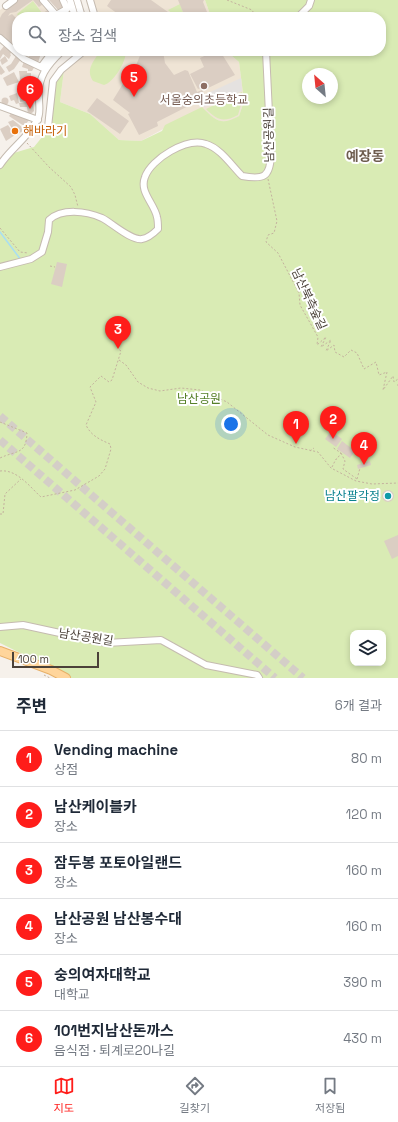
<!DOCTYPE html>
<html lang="ko">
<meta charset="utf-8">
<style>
:root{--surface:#fff;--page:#f2f2f3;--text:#1f2937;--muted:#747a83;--line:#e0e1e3;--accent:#ff1d1a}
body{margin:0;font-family:"Space Grotesk","Noto Sans KR",sans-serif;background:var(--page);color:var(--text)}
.controls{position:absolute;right:12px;bottom:12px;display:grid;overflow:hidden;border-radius:8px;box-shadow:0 2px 6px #0003}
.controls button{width:36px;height:36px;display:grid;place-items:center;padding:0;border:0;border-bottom:1px solid var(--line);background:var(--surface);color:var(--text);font:20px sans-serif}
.compass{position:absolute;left:302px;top:68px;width:36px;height:36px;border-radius:50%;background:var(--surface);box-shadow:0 2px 6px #0003;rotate:333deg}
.scale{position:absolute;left:12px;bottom:10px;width:87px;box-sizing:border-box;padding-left:4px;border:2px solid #4b4139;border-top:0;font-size:11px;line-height:14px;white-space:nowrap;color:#4b4139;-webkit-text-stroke:3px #fff;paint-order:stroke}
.you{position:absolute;left:231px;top:424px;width:14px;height:14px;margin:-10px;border:3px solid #fff;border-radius:50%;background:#1a73e8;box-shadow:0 0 0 6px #1a73e833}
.badge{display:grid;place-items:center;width:26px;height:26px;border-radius:50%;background:var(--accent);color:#fff;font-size:13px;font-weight:700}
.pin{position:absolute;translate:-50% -33px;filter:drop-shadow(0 1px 2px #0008)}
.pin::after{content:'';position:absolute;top:21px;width:14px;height:12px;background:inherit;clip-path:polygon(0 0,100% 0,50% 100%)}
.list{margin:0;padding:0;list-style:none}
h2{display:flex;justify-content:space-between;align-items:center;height:52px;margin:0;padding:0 16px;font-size:17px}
h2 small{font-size:13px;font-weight:400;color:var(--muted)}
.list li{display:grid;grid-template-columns:26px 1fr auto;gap:12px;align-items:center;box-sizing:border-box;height:56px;padding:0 16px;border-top:1px solid var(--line)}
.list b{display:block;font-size:15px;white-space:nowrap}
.list p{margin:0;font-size:13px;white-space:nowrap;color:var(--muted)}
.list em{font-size:13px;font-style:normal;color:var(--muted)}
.icon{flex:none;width:22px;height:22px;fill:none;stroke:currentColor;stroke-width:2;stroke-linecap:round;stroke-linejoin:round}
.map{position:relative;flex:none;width:398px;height:678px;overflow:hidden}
.search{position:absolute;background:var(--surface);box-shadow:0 2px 6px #0003;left:12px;right:12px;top:12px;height:44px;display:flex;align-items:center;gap:10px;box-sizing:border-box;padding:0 14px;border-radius:16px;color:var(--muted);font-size:15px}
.sheet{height:388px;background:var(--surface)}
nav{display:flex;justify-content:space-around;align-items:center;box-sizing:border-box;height:56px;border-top:1px solid var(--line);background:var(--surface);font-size:11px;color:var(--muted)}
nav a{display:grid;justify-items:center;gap:2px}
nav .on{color:var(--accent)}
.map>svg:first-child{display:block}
</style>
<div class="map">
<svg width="398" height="678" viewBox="0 0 398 678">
<rect width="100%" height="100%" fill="#f6f1eb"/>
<path fill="#efe4d5" d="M 14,0 L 43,0 L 57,17 L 17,17 L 17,51 L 47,51 L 46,55 L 42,52 L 29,55 L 26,60 L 0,37 L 0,10 Z
M 91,0 L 205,0 L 211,17 L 99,17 L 98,11 L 94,12 Z
M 87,51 L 226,51 L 239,62 L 244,101 L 239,116 L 229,122 L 220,121 L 212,117 L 202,108 L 141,141 L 119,140 L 90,114 L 60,102 L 64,70 Z"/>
<path fill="#d9ebb4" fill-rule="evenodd" d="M 205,0 L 398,0 L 398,678 L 71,678 L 0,643 L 0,165 L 7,155 L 34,147 L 51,126 L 54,86 L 57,78 L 61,71 L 85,51 L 87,51 L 64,70 L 60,102 L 90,114 L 119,140 L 141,141 L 162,131 L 165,125 L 202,107 C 216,121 221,126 239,116 L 244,101 L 239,62 L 226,51 L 381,51 L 381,17 L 211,17 ZM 308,74 L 332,74 L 332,98 L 308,98 ZM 353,633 L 383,633 L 383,663 L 353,663 Z
M 33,1 L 42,13 L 37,17 L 19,17 L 17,14 Z
M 180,4 L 185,17 L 176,17 L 168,10 Z
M 100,51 L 126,51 C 126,62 114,82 104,85 L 93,81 C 85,70 94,61 100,51 Z
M 242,92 L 242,101 L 238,115 C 223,123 217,120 206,109 Z"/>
<path fill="#e5e2e0" d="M 241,78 L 242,91 L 204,107 L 201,100 L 207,98 L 206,94 Z"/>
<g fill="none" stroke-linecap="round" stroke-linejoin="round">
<path stroke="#a8def3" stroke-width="1.5" d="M 0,232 L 21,260"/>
</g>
<path fill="#dbcec3" d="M 17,0 L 33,0 L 16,12 L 10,13 L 8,16 L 12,14 L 17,19 L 17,47 L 15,47 L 0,35 L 0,18 L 2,14 Z
M 33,0 L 41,0 L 43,4 L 39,7 Z
M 49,0 L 60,0 L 64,8 L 59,11 Z
M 111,0 L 151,0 L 175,17 L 122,17 L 107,6 Z
M 178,0 L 204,0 L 203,2 L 209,17 L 185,17 Z
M 50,10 L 55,17 L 38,17 L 46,11 Z
M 68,10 L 72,17 L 59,17 L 62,14 Z
M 4,46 L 13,51 L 10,54 L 11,55 L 9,59 L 3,54 L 0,59 L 0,51 Z
M 142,51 L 163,51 L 165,63 L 174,75 L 185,70 L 188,71 L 197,92 L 202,90 L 206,97 L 157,122 L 158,126 L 139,135 L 128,114 L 130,113 L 113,100 L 132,69 L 134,70 Z
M 215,51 L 220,51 L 235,75 L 204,90 L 203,87 L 198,89 L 190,74 L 204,67 L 200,58 Z
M 41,53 L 38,63 L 28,59 L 29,55 Z
M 5,56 L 8,61 L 2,65 L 0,60 Z
M 16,56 L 21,59 L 14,69 L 9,72 L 6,67 L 11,64 Z
M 24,61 L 35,66 L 32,71 L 28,71 L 28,69 L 22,67 Z
M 0,65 L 5,72 L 1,75 L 0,74 Z
M 19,71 L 27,71 L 27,73 L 31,73 L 31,81 L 28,81 L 31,84 L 32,98 L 27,98 L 28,101 L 20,102 L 21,87 Z
M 14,72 L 19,82 L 7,86 L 3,78 Z
M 17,93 L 19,103 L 16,104 L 14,100 L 11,101 L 9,96 Z
M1.5 101a3.5 3.5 0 1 1 7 0a3.5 3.5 0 1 1-7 0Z
M 97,98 L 129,121 L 120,134 L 87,111 Z
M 33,101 L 34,111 L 32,113 L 28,114 L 27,107 L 20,107 L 19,103 Z
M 13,111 L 30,119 L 24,126 L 9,116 Z
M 13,120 L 22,127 L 23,131 L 16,135 L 8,122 Z
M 8,125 L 15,135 L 6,141 L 0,129 Z
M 57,262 L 67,264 L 62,287 L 51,284 Z
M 331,431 L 342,439 L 336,447 L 325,439 Z
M 342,441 L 355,451 L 350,458 L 337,449 Z
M 370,461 L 371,465 L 358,469 L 357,465 Z
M382 496a6 6 0 1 1 12 0a6 6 0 1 1-12 0Z
M 398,535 L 398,556 L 392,559 L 384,541 Z"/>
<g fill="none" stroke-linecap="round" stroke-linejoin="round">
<path stroke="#d4cec7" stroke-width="8" stroke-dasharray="8 4" stroke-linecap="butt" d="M 0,416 L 303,678
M 0,440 L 275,678"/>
<defs>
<path id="minor" d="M 43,0 L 56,15 L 67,9 L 63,0
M 70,0 L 75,17
M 77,0 L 82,17
M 90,0 L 95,17
M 6,6 L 14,0
M 298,17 L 309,6 L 311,0
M 0,38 L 24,59 L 45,69
M 41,67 L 53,51
M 0,106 L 38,120
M 48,127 L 53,81 L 61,70 L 84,51
M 0,165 C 10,149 28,138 37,120 C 41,114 39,106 39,99 C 37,78 47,65 62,51
M 0,267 L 31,259 L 42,252 L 48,232 L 49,220 C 62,208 86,211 102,218 C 112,223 131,241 142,239 C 149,238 154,233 158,229 C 158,225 158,221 157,217 C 154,203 139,192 145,177 C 151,159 187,137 206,144 C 220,148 232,166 242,176 C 264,180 270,177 271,155 L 266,51
M 0,627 L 23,625 L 106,643 L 161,640 L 206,665 L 257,675 L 259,678"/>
<path id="major" d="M 0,651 L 51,670 L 66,678"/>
</defs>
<use href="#minor" stroke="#c5bbb0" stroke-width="8"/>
<use href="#major" stroke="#e7b068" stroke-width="10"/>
<path stroke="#c4b29e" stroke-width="1" stroke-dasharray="2 2" stroke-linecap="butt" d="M 227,0 L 252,10 L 256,17
M 27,143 L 49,167 L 71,187 L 75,195 L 78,207
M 268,179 L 277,221 L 274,233 L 268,235 L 266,242 L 278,253 L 299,293 L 300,305 L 318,337 L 317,345 L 326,337 L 321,347 L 331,340 L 326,351 L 334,345 L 335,352 L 344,357 L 351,350 L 357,353 L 364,369 L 376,362 L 379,375 L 387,372 L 383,390 L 393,376 L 394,382 L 398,379
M 0,228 L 20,252 L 28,253
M 50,266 L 55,267
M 119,360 L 126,365 L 138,382 L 148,388 L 160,391 L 181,388 L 200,390 L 227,402 L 268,435 L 295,447 L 318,452 L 331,468 L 356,481 L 372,484 L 398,483
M 398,384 L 398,388
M 0,422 L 27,433 C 26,455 17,450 0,458
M 310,451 L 314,448
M 341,453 L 345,461 L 343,469 L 357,479
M 332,467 L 336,459 L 337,459 L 341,453 L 332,447
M 0,471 C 17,469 30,487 41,497 L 75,490 L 99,476 L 105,469 L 111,449 L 110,444 C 101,440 91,436 86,425 L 96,402 L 90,387 L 101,376 L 109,382 L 112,380 L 121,351 L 118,349
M 357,479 L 360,468
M 0,514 L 3,514 L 5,494 L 21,479
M 44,675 L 50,678"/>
<use href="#minor" stroke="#fff" stroke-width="6"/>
<use href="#major" stroke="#ffd59b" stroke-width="8"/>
</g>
<circle fill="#8d6e63" stroke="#fff" stroke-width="1.5" cx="204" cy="86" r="4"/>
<circle fill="#e8710a" stroke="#fff" stroke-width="1.5" cx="15" cy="131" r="4"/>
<circle fill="#0f9aa8" stroke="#fff" stroke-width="1.5" cx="388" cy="496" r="4"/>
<g text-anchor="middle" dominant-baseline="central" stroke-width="4" stroke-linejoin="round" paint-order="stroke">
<g font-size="12" fill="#785e54" stroke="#fff">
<text x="204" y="100">서울숭의초등학교</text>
</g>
<g font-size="12" fill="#c56008" stroke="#fff" text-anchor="start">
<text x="23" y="131">해바라기</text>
</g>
<g font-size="12" fill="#4b4139" stroke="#fff">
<text transform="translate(269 135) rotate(-91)">남산공원길</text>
<text transform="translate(309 299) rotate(65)">남산북측숲길</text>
<text transform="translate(86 637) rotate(9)">남산공원길</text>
</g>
<g font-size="12" fill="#568029" stroke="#fff">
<text x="199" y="399">남산공원</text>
</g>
<g font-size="12" fill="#0d838f" stroke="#fff" text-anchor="end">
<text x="380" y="496">남산팔각정</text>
</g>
<g font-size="14" font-weight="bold" fill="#6e5d4f" stroke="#fff">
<text x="365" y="156">예장동</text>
</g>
</g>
</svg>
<div class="controls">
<button><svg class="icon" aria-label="layers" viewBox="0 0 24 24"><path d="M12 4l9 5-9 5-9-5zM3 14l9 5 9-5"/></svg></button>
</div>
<svg class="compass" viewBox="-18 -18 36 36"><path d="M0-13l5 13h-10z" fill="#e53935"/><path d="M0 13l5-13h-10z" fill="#747a83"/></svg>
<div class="scale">100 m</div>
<div class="you"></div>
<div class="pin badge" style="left:296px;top:444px">1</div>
<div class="pin badge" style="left:333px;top:439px">2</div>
<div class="pin badge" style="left:118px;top:349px">3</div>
<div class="pin badge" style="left:364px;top:465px">4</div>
<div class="pin badge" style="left:134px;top:97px">5</div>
<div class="pin badge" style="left:30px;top:109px">6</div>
<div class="search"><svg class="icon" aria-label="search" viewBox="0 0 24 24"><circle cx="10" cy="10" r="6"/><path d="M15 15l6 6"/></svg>장소 검색</div>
</div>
<section class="sheet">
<h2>주변<small>6개 결과</small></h2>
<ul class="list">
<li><span class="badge">1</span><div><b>Vending machine</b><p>상점</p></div><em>80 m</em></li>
<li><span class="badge">2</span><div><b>남산케이블카</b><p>장소</p></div><em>120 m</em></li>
<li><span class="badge">3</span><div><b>잠두봉 포토아일랜드</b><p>장소</p></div><em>160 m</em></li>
<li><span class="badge">4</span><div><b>남산공원 남산봉수대</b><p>장소</p></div><em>160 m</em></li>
<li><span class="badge">5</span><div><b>숭의여자대학교</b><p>대학교</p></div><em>390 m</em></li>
<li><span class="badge">6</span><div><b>101번지남산돈까스</b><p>음식점 · 퇴계로20나길</p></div><em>430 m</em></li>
</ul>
</section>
<nav>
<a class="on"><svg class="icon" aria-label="map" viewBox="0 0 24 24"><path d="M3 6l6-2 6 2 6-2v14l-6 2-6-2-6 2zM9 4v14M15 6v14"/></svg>지도</a>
<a><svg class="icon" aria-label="directions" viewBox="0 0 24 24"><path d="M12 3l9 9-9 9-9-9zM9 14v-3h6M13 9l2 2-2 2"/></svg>길찾기</a>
<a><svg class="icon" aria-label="saved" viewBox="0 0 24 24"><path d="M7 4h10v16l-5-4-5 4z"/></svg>저장됨</a>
</nav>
